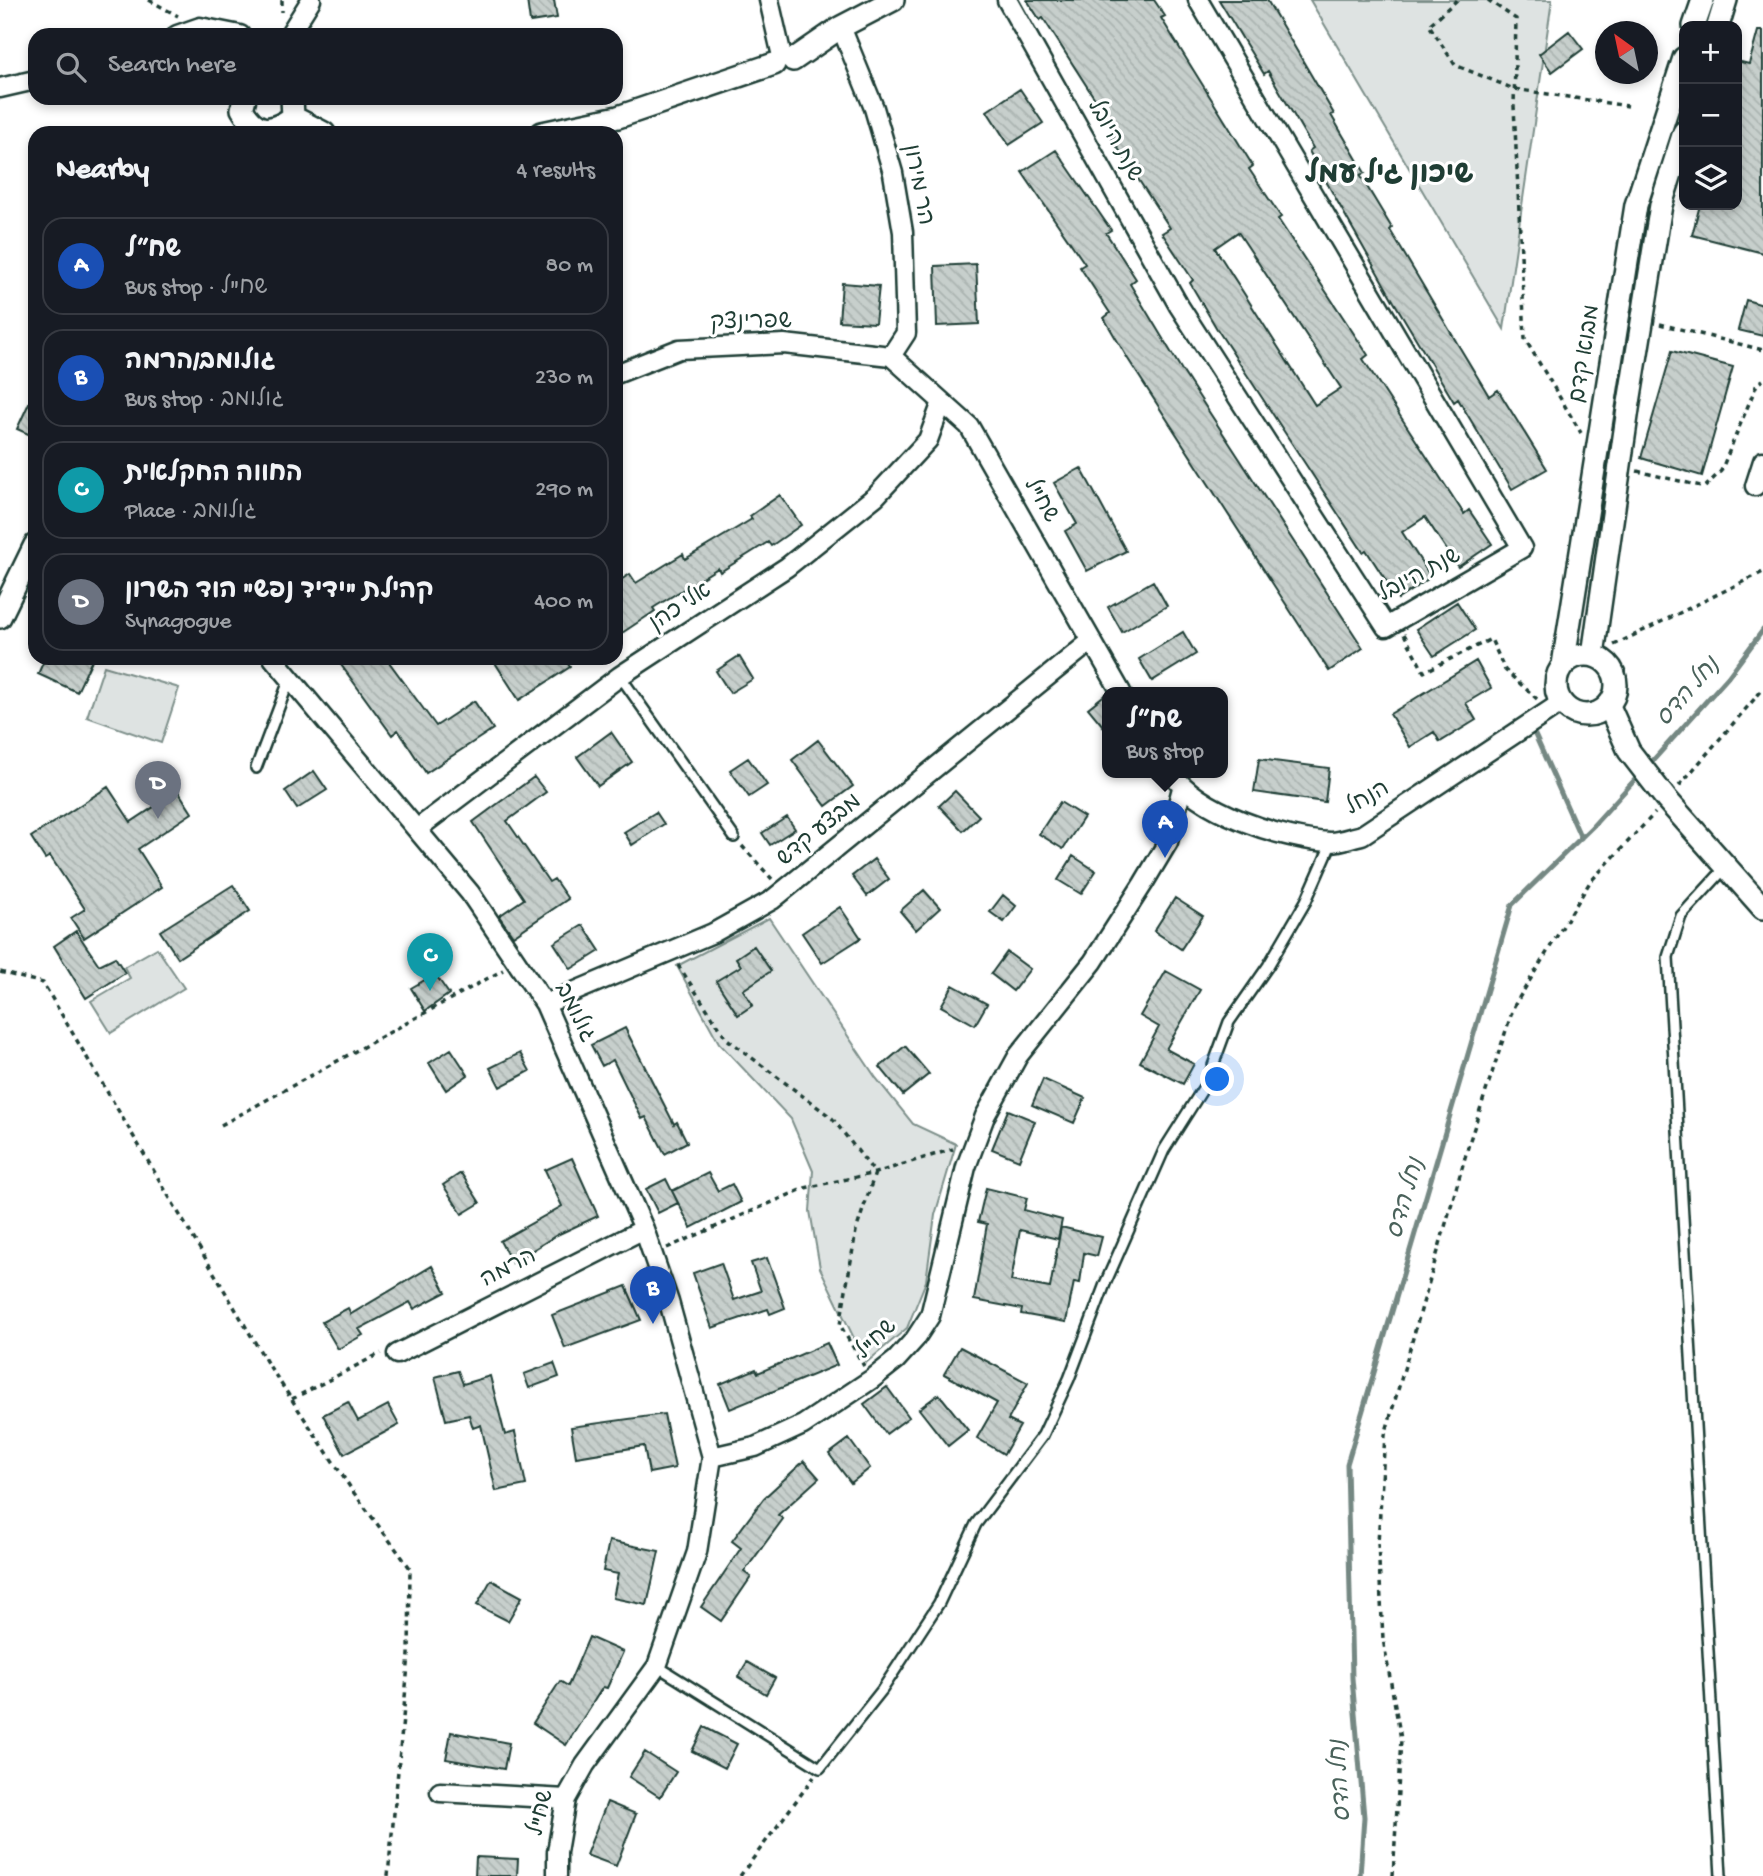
<!DOCTYPE html>
<meta charset="utf-8">
<style>
:root{--surface:#171b24;--page:#242831;--text:#f1f3f6;--muted:#9ea1a6;--line:#363941;--accent:#2563eb}
body{margin:0;font-family:"Gochi Hand","Playpen Sans Hebrew",sans-serif;background:var(--page);color:var(--text)}
.controls{position:absolute;right:21px;top:21px;display:grid;overflow:hidden;border-radius:14px;box-shadow:0 4px 10px #0003}
.controls button{width:63px;height:63px;display:grid;place-items:center;padding:0;border:0;border-bottom:2px solid var(--line);background:var(--surface);color:var(--text);font:35px sans-serif}
.compass{position:absolute;left:1595px;top:21px;width:63px;height:63px;border-radius:50%;background:var(--surface);box-shadow:0 4px 10px #0003;rotate:327deg}
.you{position:absolute;left:1218px;top:1080px;width:24px;height:24px;margin:-18px;border:5px solid #fff;border-radius:50%;background:#1a73e8;box-shadow:0 0 0 10px #1a73e833}
.badge{display:grid;place-items:center;width:46px;height:46px;border-radius:50%;background:var(--accent);color:#fff;font-size:23px;font-weight:700}
.pin{position:absolute;translate:-50% -58px;filter:drop-shadow(0 2px 4px #0008)}
.pin::after{content:'';position:absolute;top:37px;width:24px;height:21px;background:inherit;clip-path:polygon(0 0,100% 0,50% 100%)}
.popup{position:absolute;left:1102px;top:687px;width:126px;height:91px;box-sizing:border-box;display:grid;place-content:center;border-radius:14px;background:var(--surface);filter:drop-shadow(0 2px 5px #0005);font-size:23px;white-space:nowrap;color:var(--muted)}
.popup b{font-size:26px;color:var(--text)}
.popup::after{content:'';position:absolute;left:50%;top:100%;margin-left:-14px;border:14px solid transparent;border-top-color:var(--surface)}
.list{margin:0;padding:0;list-style:none}
h2{display:flex;justify-content:space-between;align-items:center;height:91px;margin:0;padding:0 28px;font-size:30px}
h2 small{font-size:23px;font-weight:400;color:var(--muted)}
.list li{display:grid;grid-template-columns:46px 1fr auto;gap:21px;align-items:center;box-sizing:border-box;height:98px;margin:0 14px 14px;padding:0 14px;border:2px solid var(--line);border-radius:21px}
.list b{display:block;font-size:26px;white-space:nowrap}
.list p{margin:0;font-size:23px;white-space:nowrap;color:var(--muted)}
.list em{font-size:23px;font-style:normal;color:var(--muted)}
.icon{flex:none;width:38px;height:38px;fill:none;stroke:currentColor;stroke-width:2;stroke-linecap:round;stroke-linejoin:round}
.map{position:relative;flex:none;width:1763px;height:1876px;overflow:hidden}
.search{position:absolute;background:var(--surface);box-shadow:0 4px 10px #0003;left:28px;top:28px;width:595px;height:77px;display:flex;align-items:center;gap:18px;box-sizing:border-box;padding:0 24px;border-radius:21px;color:var(--muted);font-size:26px}
.panel{position:absolute;background:var(--surface);box-shadow:0 4px 10px #0003;left:28px;top:126px;width:595px;height:539px;border-radius:21px}
.map>svg:first-child{display:block}
</style>
<div class="map">
<svg width="1763" height="1876" viewBox="0 0 1763 1876">
<defs>
<pattern id="building-back-hatch" width="6" height="6" patternUnits="userSpaceOnUse" patternTransform="scale(1.75)"><rect width="6" height="6" fill="#c7cfcc"/><path d="M-1 5l2 2M0 0l6 6M5-1l2 2" fill="none" stroke="#aab3b0"/></pattern>
</defs>
<rect width="100%" height="100%" fill="#fff"/>
<filter id="ink" filterUnits="userSpaceOnUse"><feTurbulence type="fractalNoise" baseFrequency=".0143" numOctaves="2"/><feDisplacementMap in="SourceGraphic" scale="14" xChannelSelector="R" yChannelSelector="G"/><feConvolveMatrix kernelMatrix="1 2 1 2 8 2 1 2 1" color-interpolation-filters="sRGB"/></filter>
<g filter="url(#ink)">
<path fill="#dee3e2" stroke="#7e908b" stroke-width="2" d="M 1310,0 L 1552,0 L 1504,329 Z
M 104,666 L 179,688 L 161,743 L 87,717 Z
M 769,918 L 876,1078 L 913,1124 L 956,1144 L 935,1215 L 926,1281 L 907,1328 L 866,1363 L 820,1268 L 810,1211 L 813,1171 L 791,1119 L 719,1043 L 677,966 Z
M 157,948 L 184,988 L 111,1033 L 91,1001 L 130,978 L 124,967 Z"/>
<g fill="none" stroke-linecap="round" stroke-linejoin="round">
<path stroke="#758883" stroke-width="5" d="M 1535,735 L 1581,838
M 1648,766 L 1728,677 L 1763,630
M 1360,1876 L 1364,1817 L 1352,1678 L 1347,1464 L 1512,905 L 1592,827 L 1641,773"/>
</g>
<path fill="url(#building-back-hatch)" stroke="#1f3d34" stroke-width="2" fill-rule="evenodd" d="M 527,0 L 554,0 L 557,18 L 530,22 Z
M 1027,0 L 1154,0 L 1165,16 L 1161,18 L 1253,166 L 1249,169 L 1281,217 L 1278,219 L 1368,355 L 1363,359 L 1464,514 L 1469,510 L 1492,544 L 1458,567 L 1425,517 L 1402,532 L 1431,577 L 1398,599 L 1366,550 L 1363,552 L 1217,329 L 1190,283 L 1193,280 L 1162,233 L 1170,228 L 1112,139 L 1118,135 L 1043,18 L 1040,20 ZM 1238,232 L 1341,388 L 1315,405 L 1215,248 Z
M 1219,0 L 1267,0 L 1334,114 L 1331,115 L 1365,173 L 1360,175 L 1392,228 L 1390,230 L 1460,348 L 1489,396 L 1498,390 L 1547,469 L 1512,489 L 1458,399 L 1454,402 L 1394,302 L 1309,151 L 1313,148 L 1268,71 L 1264,74 Z
M 1569,31 L 1583,49 L 1552,72 L 1539,54 Z
M 1758,31 L 1763,31 L 1763,253 L 1692,235 L 1700,205 L 1737,205 L 1737,61 L 1749,64 Z
M 1020,89 L 1043,123 L 1009,145 L 987,111 Z
M 1056,150 L 1111,230 L 1106,233 L 1136,279 L 1130,284 L 1183,372 L 1363,648 L 1329,671 L 1128,359 L 1104,318 L 1110,313 L 1080,267 L 1085,264 L 1022,172 Z
M 976,264 L 979,324 L 937,326 L 935,266 Z
M 842,283 L 879,286 L 875,323 L 839,321 Z
M 1746,300 L 1763,305 L 1763,336 L 1738,330 Z
M 1672,351 L 1733,367 L 1702,476 L 1641,458 Z
M 35,390 L 35,437 L 17,429 Z
M 1081,468 L 1126,551 L 1087,571 L 1065,531 L 1077,524 L 1054,483 Z
M 780,495 L 801,525 L 771,546 L 768,542 L 720,572 L 718,568 L 653,608 L 655,611 L 616,637 L 616,583 L 630,574 L 636,583 L 683,554 L 685,559 L 752,519 L 750,516 Z
M 1153,581 L 1167,606 L 1122,632 L 1108,607 Z
M 1457,602 L 1475,630 L 1434,656 L 1416,629 Z
M 1183,632 L 1196,654 L 1152,681 L 1139,659 Z
M 739,656 L 753,679 L 730,693 L 716,671 Z
M 45,658 L 93,658 L 77,692 L 38,674 Z
M 336,658 L 386,658 L 436,726 L 474,701 L 493,729 L 426,773 L 398,730 L 392,735 Z
M 492,658 L 564,658 L 570,667 L 519,700 Z
M 1476,661 L 1491,688 L 1466,703 L 1476,720 L 1440,742 L 1434,732 L 1410,747 L 1390,714 Z
M 1107,693 L 1107,731 L 1088,708 Z
M 611,732 L 632,762 L 598,786 L 577,757 Z
M 818,740 L 853,786 L 826,806 L 792,760 Z
M 748,758 L 767,785 L 749,797 L 730,770 Z
M 1259,759 L 1329,768 L 1325,802 L 1254,792 Z
M 314,771 L 327,790 L 297,809 L 285,791 Z
M 534,777 L 546,792 L 507,821 L 549,882 L 554,879 L 568,899 L 513,936 L 499,916 L 524,899 L 473,822 Z
M 108,787 L 131,822 L 178,791 L 192,813 L 138,849 L 162,887 L 84,938 L 71,918 L 85,909 L 50,856 L 45,859 L 31,837 Z
M 955,791 L 979,816 L 963,831 L 939,806 Z
M 1060,802 L 1084,817 L 1063,849 L 1039,834 Z
M 656,812 L 664,824 L 632,845 L 624,832 Z
M 787,817 L 795,829 L 770,845 L 762,833 Z
M 1073,856 L 1096,871 L 1081,894 L 1058,880 Z
M 874,859 L 889,879 L 867,896 L 852,876 Z
M 233,885 L 250,911 L 178,958 L 160,931 Z
M 924,890 L 940,908 L 916,930 L 900,911 Z
M 1003,895 L 1016,906 L 1004,922 L 990,912 Z
M 1175,898 L 1203,916 L 1181,949 L 1154,931 Z
M 840,907 L 861,938 L 822,963 L 802,933 Z
M 583,925 L 600,951 L 571,969 L 554,943 Z
M 76,931 L 99,965 L 115,957 L 125,973 L 86,998 L 54,946 Z
M 754,946 L 771,971 L 743,990 L 753,1005 L 738,1015 L 716,981 L 741,966 L 736,958 Z
M 1007,952 L 1030,969 L 1013,991 L 991,974 Z
M 1166,971 L 1200,990 L 1166,1049 L 1194,1064 L 1183,1084 L 1140,1062 L 1159,1027 L 1140,1016 Z
M 435,974 L 449,994 L 425,1011 L 411,988 Z
M 953,985 L 987,1004 L 975,1025 L 941,1006 Z
M 625,1028 L 674,1124 L 677,1122 L 687,1142 L 665,1154 L 646,1117 L 642,1119 L 613,1060 L 602,1066 L 591,1045 Z
M 905,1046 L 929,1074 L 903,1095 L 880,1067 Z
M 451,1049 L 468,1075 L 446,1090 L 429,1063 Z
M 520,1053 L 530,1071 L 500,1087 L 490,1068 Z
M 1043,1079 L 1085,1098 L 1074,1123 L 1032,1105 Z
M 1008,1110 L 1035,1121 L 1019,1160 L 992,1149 Z
M 572,1158 L 598,1216 L 557,1235 L 512,1263 L 500,1241 L 562,1206 L 545,1170 Z
M 461,1173 L 480,1203 L 462,1214 L 443,1185 Z
M 708,1173 L 718,1191 L 732,1184 L 741,1202 L 691,1228 L 672,1191 Z
M 666,1179 L 678,1203 L 658,1213 L 646,1189 Z
M 986,1188 L 1027,1198 L 1024,1210 L 1062,1220 L 1058,1239 L 1020,1230 L 1011,1281 L 1050,1288 L 1061,1227 L 1102,1237 L 1097,1256 L 1084,1253 L 1080,1283 L 1074,1282 L 1066,1322 L 1021,1314 L 1022,1309 L 974,1300 L 987,1224 L 978,1222 Z
M 767,1258 L 785,1308 L 770,1314 L 768,1309 L 712,1328 L 693,1273 L 721,1263 L 734,1300 L 761,1291 L 751,1263 Z
M 432,1266 L 446,1292 L 414,1309 L 410,1302 L 359,1329 L 363,1335 L 338,1349 L 322,1322 L 348,1308 L 351,1314 Z
M 626,1286 L 641,1320 L 565,1348 L 552,1315 Z
M 827,1343 L 837,1365 L 730,1409 L 720,1384 L 756,1369 L 758,1373 Z
M 960,1347 L 1028,1383 L 1008,1420 L 1020,1426 L 1004,1454 L 977,1438 L 997,1403 L 944,1374 Z
M 554,1363 L 559,1377 L 529,1388 L 524,1374 Z
M 458,1371 L 463,1384 L 490,1376 L 505,1435 L 515,1432 L 526,1485 L 496,1491 L 481,1425 L 473,1428 L 469,1415 L 446,1420 L 435,1377 Z
M 887,1387 L 909,1417 L 886,1434 L 864,1404 Z
M 939,1394 L 968,1430 L 948,1446 L 919,1409 Z
M 348,1402 L 358,1421 L 388,1405 L 399,1425 L 344,1454 L 323,1415 Z
M 664,1414 L 675,1468 L 649,1473 L 644,1446 L 576,1457 L 571,1427 Z
M 849,1439 L 870,1468 L 851,1483 L 829,1454 Z
M 804,1461 L 819,1478 L 778,1515 L 783,1519 L 744,1572 L 751,1577 L 721,1621 L 701,1607 L 741,1548 L 732,1541 L 764,1498 Z
M 609,1541 L 659,1551 L 647,1605 L 613,1598 L 618,1574 L 603,1571 Z
M 491,1580 L 522,1597 L 508,1621 L 477,1605 Z
M 589,1637 L 623,1652 L 607,1688 L 603,1687 L 566,1745 L 533,1723 L 560,1681 L 568,1686 Z
M 747,1662 L 775,1678 L 766,1694 L 738,1677 Z
M 704,1727 L 737,1744 L 725,1768 L 692,1751 Z
M 451,1732 L 509,1743 L 504,1769 L 446,1759 Z
M 645,1752 L 676,1772 L 660,1797 L 629,1777 Z
M 607,1802 L 636,1814 L 616,1866 L 586,1855 Z
M 476,1857 L 518,1859 L 517,1876 L 475,1876 Z"/>
<g fill="none" stroke-linecap="round" stroke-linejoin="round">
<defs>
<path id="service" d="M 620,676 L 734,837
M 256,768 L 290,678
M 657,1666 L 820,1768 L 882,1690 L 939,1603 L 976,1524 L 1043,1435 L 1069,1379 L 1105,1284 L 1164,1150 L 1207,1082 L 1229,1022 L 1268,966 L 1306,901 L 1332,842
M 1721,1876 L 1668,957 L 1681,916 L 1726,867"/>
<path id="minor" d="M 769,0 L 781,52
M 1007,0 L 1179,306 L 1386,627 L 1522,548 L 1198,0
M 841,27 L 874,108 L 893,173 L 903,232 L 906,333 L 891,356
M 177,35 L 200,27 L 240,35
M 289,35 L 311,0
M 0,88 L 35,80
M 891,356 L 969,426 L 1121,692
M 616,374 L 679,349 L 784,344 L 891,356
M 1755,486 L 1763,461
M 273,658 L 470,893 L 545,1004 L 644,1229 L 669,1302 L 712,1457 L 697,1552 L 657,1666 L 585,1765 L 566,1799 L 557,1852 L 557,1876
M 1171,772 C 1198,812 1283,840 1330,842 C 1340,842 1352,837 1362,835 L 1561,703
M 417,829 L 620,676 L 787,567 L 876,496 L 928,440 L 942,402
M 545,1004 L 713,933 L 772,900 L 1090,642
M 397,1354 L 644,1229
M 712,1457 L 755,1447 L 803,1425 L 872,1379 L 896,1360 L 915,1339 L 930,1316 L 966,1167 L 985,1116 L 1018,1056 L 1093,962 L 1143,884 L 1168,842 L 1182,788
M 440,1792 L 566,1799"/>
<path id="tertiary" d="M 1694,26 L 1703,0
M 1718,26 L 1726,0
M 793,60 L 841,27 L 893,0
M 245,98 L 242,109 C 257,134 270,133 293,117 L 292,98
M 293,117 L 324,133
M 542,133 L 618,117 L 774,64
M 0,617 L 35,545
M1556 685a30 30 0 1 1 60 0a30 30 0 1 1-60 0Z
M 1593,655 L 1628,409 L 1661,205 L 1684,132
M 1563,665 L 1636,205 L 1684,58
M 1609,706 L 1629,751 L 1667,800 L 1763,908"/>
</defs>
<use href="#service" stroke="#1f3d34" stroke-width="14"/>
<use href="#minor" stroke="#1f3d34" stroke-width="23"/>
<use href="#tertiary" stroke="#1f3d34" stroke-width="26"/>
<path stroke="#1f3d34" stroke-width="3.5" stroke-dasharray="5 5" stroke-linecap="butt" d="M 149,0 L 178,16
M 282,0 L 282,12
M 1457,0 L 1429,25 L 1455,65 L 1514,89 L 1628,106
M 1488,0 L 1516,19 L 1514,106 L 1525,339 L 1581,433
M 1660,324 L 1763,350
M 1637,471 L 1705,487 L 1721,471 L 1757,384 L 1763,380
M 1404,634 L 1424,672 L 1491,639 L 1505,670 L 1537,699
M 1614,645 L 1763,572
M 1679,786 L 1763,689
M 742,846 L 772,879
M 678,965 L 727,1039 L 832,1118 L 875,1173 L 856,1231 L 840,1325 L 864,1366
M 0,972 L 43,983 L 266,1361 L 354,1493 L 410,1568 L 409,1655 L 388,1876
M 221,1125 L 503,970
M 667,1248 L 805,1188 L 875,1173 L 953,1149
M 292,1399 L 381,1353
M 740,1876 L 814,1777
M 1393,1876 L 1401,1739 L 1383,1639 L 1378,1542 L 1385,1435 L 1470,1140 L 1514,1006 L 1590,882 L 1655,813"/>
<use href="#service" stroke="#fff" stroke-width="9"/>
<use href="#minor" stroke="#fff" stroke-width="18"/>
<use href="#tertiary" stroke="#fff" stroke-width="21"/>
</g>
</g>
<g text-anchor="middle" dominant-baseline="central" stroke-width="6" stroke-linejoin="round" paint-order="stroke">
<g font-size="23" fill="#1f3d34" stroke="#fff">
<text transform="translate(1114 141) rotate(61)">שנת היובל</text>
<text transform="translate(917 185) rotate(79)">הר מירון</text>
<text transform="translate(751 323) rotate(-1)">שפרינצק</text>
<text transform="translate(1586 354) rotate(-81)">מבוא קדם</text>
<text transform="translate(1040 501) rotate(60)">שח"ל</text>
<text transform="translate(1420 576) rotate(-28)">שנת היובל</text>
<text transform="translate(681 608) rotate(-33)">אלי כהן</text>
<text transform="translate(1368 799) rotate(-30)">הנחל</text>
<text transform="translate(820 831) rotate(-39)">מבצע קדש</text>
<text transform="translate(574 1013) rotate(63)">גולומב</text>
<text transform="translate(509 1269) rotate(-27)">הרמה</text>
<text transform="translate(877 1340) rotate(-44)">שח"ל</text>
<text transform="translate(542 1813) rotate(-76)">שח"ל</text>
</g>
<g font-size="24" font-style="italic" fill="#4a625b" stroke="#fff">
<text transform="translate(1689 693) rotate(-49)">נחל הדס</text>
<text transform="translate(1407 1199) rotate(-74)">נחל הדס</text>
<text transform="translate(1342 1781) rotate(-94)">נחל הדס</text>
</g>
<g font-size="30" font-weight="bold" fill="#1f3d34" stroke="#fff">
<text x="1389" y="176">שיכון גיל עמל</text>
</g>
</g>
</svg>
<div class="controls">
<button>+</button>
<button>−</button>
<button><svg class="icon" aria-label="layers" viewBox="0 0 24 24"><path d="M12 4l9 5-9 5-9-5zM3 14l9 5 9-5"/></svg></button>
</div>
<svg class="compass" viewBox="-18 -18 36 36"><path d="M0-13l5 13h-10z" fill="#e53935"/><path d="M0 13l5-13h-10z" fill="#9ea1a6"/></svg>
<div class="you"></div>
<div class="pin badge" style="left:1165px;top:858px;background:#1a4fb4">A</div>
<div class="popup"><b>שח״ל</b>Bus stop</div>
<div class="pin badge" style="left:653px;top:1324px;background:#1a4fb4">B</div>
<div class="pin badge" style="left:430px;top:991px;background:#0f9aa8">C</div>
<div class="pin badge" style="left:158px;top:819px;background:#6b7280">D</div>
<div class="search"><svg class="icon" aria-label="search" viewBox="0 0 24 24"><circle cx="10" cy="10" r="6"/><path d="M15 15l6 6"/></svg>Search here</div>
<section class="panel">
<h2>Nearby<small>4 results</small></h2>
<ul class="list">
<li><span class="badge" style="background:#1a4fb4">A</span><div><b>שח״ל</b><p>Bus stop · שח&quot;ל</p></div><em>80 m</em></li>
<li><span class="badge" style="background:#1a4fb4">B</span><div><b>גולומב/הרמה</b><p>Bus stop · גולומב</p></div><em>230 m</em></li>
<li><span class="badge" style="background:#0f9aa8">C</span><div><b>החווה החקלאית</b><p>Place · גולומב</p></div><em>290 m</em></li>
<li><span class="badge" style="background:#6b7280">D</span><div><b>קהילת &quot;ידיד נפש&quot; הוד השרון</b><p>Synagogue</p></div><em>400 m</em></li>
</ul>
</section>
</div>
